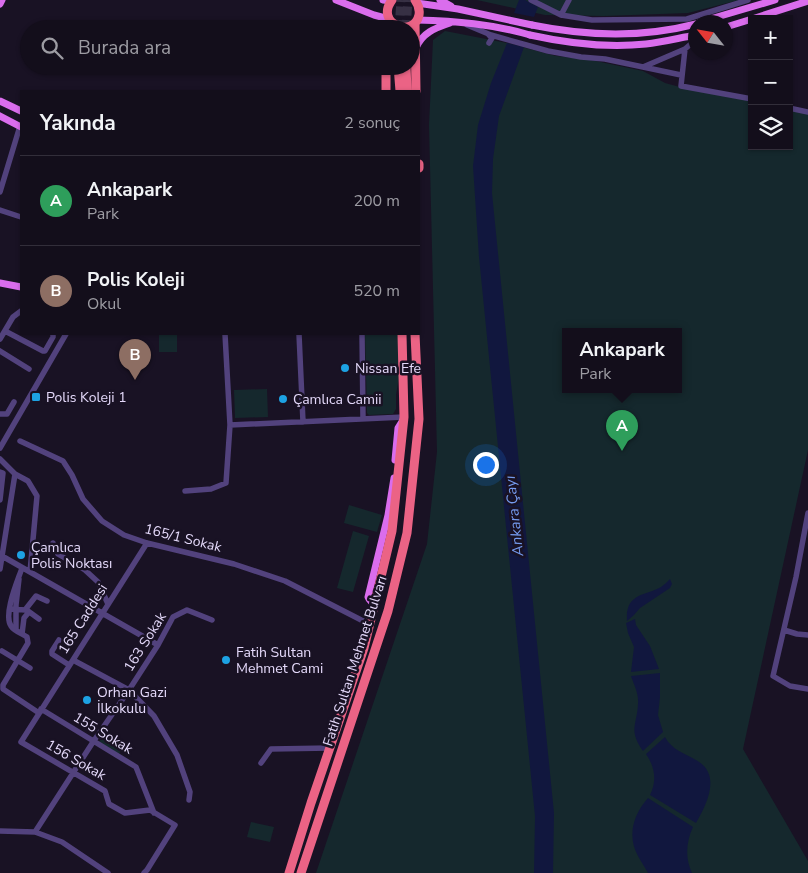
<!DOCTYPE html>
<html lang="tr">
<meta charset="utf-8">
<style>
:root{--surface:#130e1b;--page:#201c28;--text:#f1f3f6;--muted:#9d9ca3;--line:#322e3a;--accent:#1da2e3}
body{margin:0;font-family:"Nunito Sans",sans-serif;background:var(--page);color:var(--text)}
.controls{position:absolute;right:15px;top:15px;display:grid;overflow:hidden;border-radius:0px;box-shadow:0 1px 4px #0004}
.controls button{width:45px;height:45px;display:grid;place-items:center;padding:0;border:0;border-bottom:1px solid var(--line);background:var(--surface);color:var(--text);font:25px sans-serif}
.compass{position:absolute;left:688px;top:15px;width:45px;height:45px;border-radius:50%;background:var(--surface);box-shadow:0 1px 4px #0004;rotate:301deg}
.you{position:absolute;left:485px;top:464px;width:18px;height:18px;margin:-12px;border:4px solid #fff;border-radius:50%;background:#1a73e8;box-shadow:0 0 0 8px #1a73e833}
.badge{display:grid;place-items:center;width:32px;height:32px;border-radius:50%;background:var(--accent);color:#fff;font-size:16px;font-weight:700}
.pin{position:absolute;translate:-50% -41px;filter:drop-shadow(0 1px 2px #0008)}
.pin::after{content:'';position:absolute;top:26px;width:18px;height:15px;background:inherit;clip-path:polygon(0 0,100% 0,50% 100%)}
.popup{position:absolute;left:562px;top:328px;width:120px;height:65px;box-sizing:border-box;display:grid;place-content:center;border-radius:0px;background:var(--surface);filter:drop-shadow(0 1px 4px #0005);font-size:16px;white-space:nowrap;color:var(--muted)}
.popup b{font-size:19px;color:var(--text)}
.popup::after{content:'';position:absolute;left:50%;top:100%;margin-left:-10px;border:10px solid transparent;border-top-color:var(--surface)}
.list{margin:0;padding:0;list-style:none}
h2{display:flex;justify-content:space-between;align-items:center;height:65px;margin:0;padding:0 20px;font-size:21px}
h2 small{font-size:16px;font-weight:400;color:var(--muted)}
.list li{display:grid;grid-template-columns:32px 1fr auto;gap:15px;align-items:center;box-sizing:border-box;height:90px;padding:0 20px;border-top:1px solid var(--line)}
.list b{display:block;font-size:19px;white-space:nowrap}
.list p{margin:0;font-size:16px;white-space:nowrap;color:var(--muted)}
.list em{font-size:16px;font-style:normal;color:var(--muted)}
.icon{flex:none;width:28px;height:28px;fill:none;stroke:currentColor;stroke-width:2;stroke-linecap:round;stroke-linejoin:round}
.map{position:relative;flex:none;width:808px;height:873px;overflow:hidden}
.search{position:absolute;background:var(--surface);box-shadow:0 1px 4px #0004;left:20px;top:20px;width:400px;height:55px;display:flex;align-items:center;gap:12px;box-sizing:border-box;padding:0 18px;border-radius:28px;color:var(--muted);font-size:19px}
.panel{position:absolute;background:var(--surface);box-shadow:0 1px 4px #0004;left:20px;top:90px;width:400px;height:245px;border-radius:0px}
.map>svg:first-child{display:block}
</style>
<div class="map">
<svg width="808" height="873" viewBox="0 0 808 873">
<rect width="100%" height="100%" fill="#191224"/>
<path fill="#15282d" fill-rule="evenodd" d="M 477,0 L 739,0 L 688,13 L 604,16 L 545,15 Z
M 445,31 L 507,43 L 556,56 L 591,60 L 643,71 L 665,83 L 691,90 L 752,101 L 752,146 L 789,146 L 789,108 L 808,112 L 808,450 L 743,749 L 808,861 L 808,873 L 316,873 L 427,544 L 437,452 L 429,125 L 433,40 ZM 566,332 L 678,332 L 678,390 L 566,390 Z
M 159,334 L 177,334 L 177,352 L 159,352 Z
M 365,334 L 398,334 L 400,371 L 396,395 L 396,409 L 393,414 L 369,415 L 367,413 Z
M 267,389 L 268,417 L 235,418 L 234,390 Z
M 349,505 L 382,515 L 377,532 L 344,523 Z
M 353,531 L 369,536 L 353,592 L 337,588 Z
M 106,731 L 125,743 L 119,754 L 99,742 Z
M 251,822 L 274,827 L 270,842 L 247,837 Z"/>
<path fill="#11173e" d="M 519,0 L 525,0 L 538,7 L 534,17 L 514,13 Z
M 507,43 L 524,47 L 499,116 L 493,159 L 492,193 L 554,813 L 553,873 L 534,873 L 535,816 L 479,257 L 473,166 L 478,125 L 491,83 Z
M 670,579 L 672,584 L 670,588 L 640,608 L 634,615 L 627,621 C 625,593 645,596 661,587 C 664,585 667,582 670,579 Z
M 635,619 L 636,625 L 650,646 L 659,669 L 631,672 L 634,647 L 628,633 L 626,623 Z
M 660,673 L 660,697 L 658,715 L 663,732 L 643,751 C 628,730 637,725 638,704 C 639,694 634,685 631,676 Z
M 665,737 C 672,750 684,753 696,760 C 722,774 707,804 696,823 L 650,795 C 657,781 655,767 646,754 Z
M 648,798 L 693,827 C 686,842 685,858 692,873 L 648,873 C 645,867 641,862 638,856 C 627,836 633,815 648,798 Z"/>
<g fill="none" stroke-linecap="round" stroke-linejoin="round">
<path stroke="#373044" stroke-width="9" stroke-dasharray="9 4.5" stroke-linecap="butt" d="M 399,29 L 401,0
M 406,29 L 408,0"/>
<path stroke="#52427d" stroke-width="5.5" d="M 531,0 L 561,15 L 592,20 L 687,19 L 748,0
M 561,15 L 569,0
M 467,25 L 491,35 L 548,51 L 581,57 L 605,59 L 681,75
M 489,35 L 492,38 L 489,43
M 685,49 L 681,86 L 752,99
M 643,67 L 685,49 L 693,42
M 789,108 L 808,112
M 0,192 L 20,126
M 0,210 L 21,217
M 5,331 L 43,351 L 45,351 L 53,337 L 53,334
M 299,334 L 303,422
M 362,334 L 363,419
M 0,339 L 13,317 L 21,311
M 0,351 L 29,369
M 0,414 L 7,414 L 14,402
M 230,425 L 404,417
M 20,441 L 63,461 L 72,475 L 83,499 L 102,521 L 124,535 L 147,543 L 234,564 L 285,581 L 369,624
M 0,448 L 66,334
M 0,459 L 15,474 L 0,569
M 0,472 L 3,473 L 0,500
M 15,474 L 28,481 L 37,496 L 30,572
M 185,491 L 211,489 L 226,483 L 230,425 L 225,334
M 808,513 L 796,577 L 773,676 L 790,686 L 808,689
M 53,543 L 58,554 L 85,570 L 98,582 L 108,604
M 2,556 L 158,645
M 22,568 C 18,580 3,614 11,626 C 14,631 23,634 27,637 L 28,643 L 3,685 L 3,689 L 39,713
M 12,609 L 25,610 L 36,596 L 47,601
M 28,611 L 39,619
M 16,630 L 16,605 L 19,579
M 784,630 L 797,634 L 808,635
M 22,634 L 24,618 L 29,612
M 59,640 L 52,651 L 52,654 L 69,665
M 2,651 L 30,668
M 73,660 L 129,690 L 154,716 L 177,755 L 190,792 L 189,800
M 41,709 L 136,767 L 154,813
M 261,763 L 271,749 L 330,748
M 0,831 L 35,832 L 62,842 L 108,873
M 35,832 L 93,742 L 129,690 L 158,645 L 173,617 L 187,610 L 212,620
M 144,873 L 147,870 L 175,825 L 150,810 L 125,813 L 109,804 L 105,791 L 21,742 L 147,543"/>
<path stroke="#da6ded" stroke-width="7" d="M 336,0 L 374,15 L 389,19
M 383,0 L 391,1
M 440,0 L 451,6
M 417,3 L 458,9 L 532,25
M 0,4 L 2,0
M 752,19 L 808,1
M 417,20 C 456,21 492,24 530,35
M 700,22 L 775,0
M 726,27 L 752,19
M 416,48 C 422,33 435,28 450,23
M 0,101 L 21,111
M 0,116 L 21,127
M 0,283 L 21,287
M 395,460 L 398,428 L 403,420
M 374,605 L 369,599 L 368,597 L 388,515 L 394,478"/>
<path stroke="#eb6385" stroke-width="9" d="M 392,0 C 374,24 414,39 419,15 C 420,9 418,4 415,0
M 415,23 L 416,91
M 386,66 L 386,91
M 398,66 L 400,91
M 406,66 L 407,91
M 419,164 L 419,168
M 289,873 L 311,803 L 364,648 L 392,531 L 404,417 L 402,334
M 301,873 L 388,611 L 407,533 L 419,419 L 415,334"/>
<path stroke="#da6ded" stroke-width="7" d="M 532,25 C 586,36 642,38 696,24
M 530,35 C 566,43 608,48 646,44 C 662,42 679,38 696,35"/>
</g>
<g fill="#1da2e3" stroke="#191224" stroke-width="2">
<circle cx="345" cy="368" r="5"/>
<rect x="31" y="392" width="10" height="10" rx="2.5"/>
<circle cx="283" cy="399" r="5"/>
<circle cx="21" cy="555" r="5"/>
<circle cx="226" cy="660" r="5"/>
<circle cx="87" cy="700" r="5"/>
</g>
<g text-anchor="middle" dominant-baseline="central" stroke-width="5" stroke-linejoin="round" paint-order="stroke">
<g font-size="14" fill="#e4d9fa" stroke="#191224" text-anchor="start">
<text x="355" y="368">Nissan Efe</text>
<text x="46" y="397">Polis Koleji 1</text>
<text x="293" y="399">Çamlıca Camii</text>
<text x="31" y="547">Çamlıca<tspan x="31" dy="16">Polis Noktası</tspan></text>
<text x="236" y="652">Fatih Sultan<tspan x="236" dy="16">Mehmet Cami</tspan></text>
<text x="97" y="692">Orhan Gazi<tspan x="97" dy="16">İlkokulu</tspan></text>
</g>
<g font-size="14" fill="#e4d9fa" stroke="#191224">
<text transform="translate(183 538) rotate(14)">165/1 Sokak</text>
<text transform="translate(83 619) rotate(-58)">165 Caddesi</text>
<text transform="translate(145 642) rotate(-58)">163 Sokak</text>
<text transform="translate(355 661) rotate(-72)">Fatih Sultan Mehmet Bulvarı</text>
<text transform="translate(103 733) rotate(31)">155 Sokak</text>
<text transform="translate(76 760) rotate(30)">156 Sokak</text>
</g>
<g font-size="15" font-style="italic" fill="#749aee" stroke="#191224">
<text transform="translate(514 516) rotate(-96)">Ankara Çayı</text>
</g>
</g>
</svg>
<div class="controls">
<button>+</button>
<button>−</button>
<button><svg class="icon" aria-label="layers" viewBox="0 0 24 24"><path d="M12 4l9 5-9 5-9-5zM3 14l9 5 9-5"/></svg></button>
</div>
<svg class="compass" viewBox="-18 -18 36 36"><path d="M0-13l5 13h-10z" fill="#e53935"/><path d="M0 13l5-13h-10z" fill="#9d9ca3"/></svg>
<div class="you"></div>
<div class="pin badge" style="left:622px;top:451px;background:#2e9e5b">A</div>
<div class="popup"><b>Ankapark</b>Park</div>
<div class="pin badge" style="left:135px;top:380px;background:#8d6e63">B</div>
<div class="search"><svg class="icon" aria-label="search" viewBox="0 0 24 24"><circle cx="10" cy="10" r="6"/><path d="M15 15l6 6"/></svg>Burada ara</div>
<section class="panel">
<h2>Yakında<small>2 sonuç</small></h2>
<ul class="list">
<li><span class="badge" style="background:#2e9e5b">A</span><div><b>Ankapark</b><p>Park</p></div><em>200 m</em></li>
<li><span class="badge" style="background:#8d6e63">B</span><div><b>Polis Koleji</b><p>Okul</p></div><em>520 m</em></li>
</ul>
</section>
</div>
